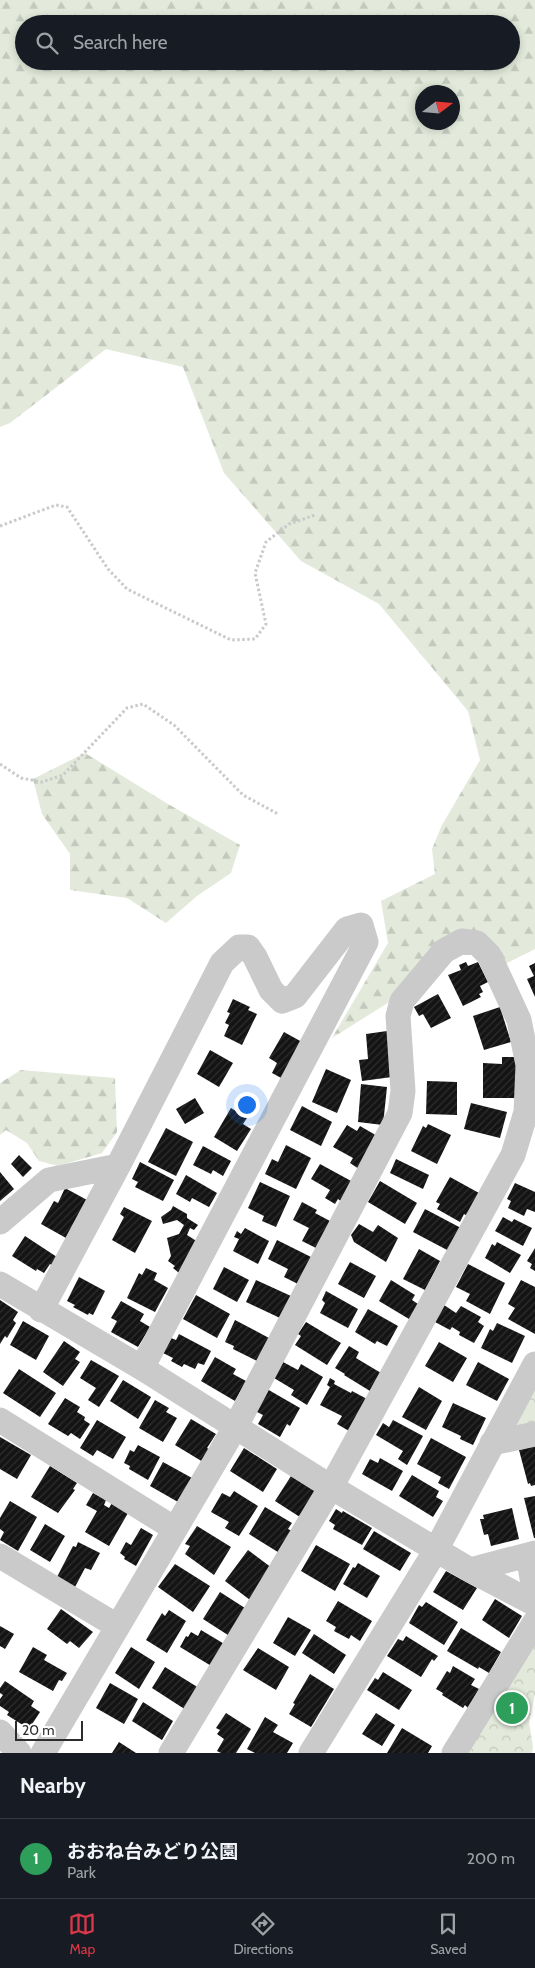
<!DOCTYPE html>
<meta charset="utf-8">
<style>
:root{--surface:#171b24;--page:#242831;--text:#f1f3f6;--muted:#9ea1a6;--line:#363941;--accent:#db3849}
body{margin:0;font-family:Cabin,"Noto Sans JP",sans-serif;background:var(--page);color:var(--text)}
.compass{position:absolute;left:415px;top:85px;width:45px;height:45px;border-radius:50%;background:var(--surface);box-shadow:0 2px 8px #0003;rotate:74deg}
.scale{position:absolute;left:15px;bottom:12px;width:68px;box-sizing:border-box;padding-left:5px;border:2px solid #2d2d2d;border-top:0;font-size:14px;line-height:18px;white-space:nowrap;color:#2d2d2d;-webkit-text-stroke:4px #fff;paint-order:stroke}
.you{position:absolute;left:246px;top:1104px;width:18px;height:18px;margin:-12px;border:4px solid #fff;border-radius:50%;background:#1a73e8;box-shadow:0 0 0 8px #1a73e833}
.badge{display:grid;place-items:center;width:32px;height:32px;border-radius:50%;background:var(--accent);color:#fff;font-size:16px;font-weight:700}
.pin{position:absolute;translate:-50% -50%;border:2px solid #fff;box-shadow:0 1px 5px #0006}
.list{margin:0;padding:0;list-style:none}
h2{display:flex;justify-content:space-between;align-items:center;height:65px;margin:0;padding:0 20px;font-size:21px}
h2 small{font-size:16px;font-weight:400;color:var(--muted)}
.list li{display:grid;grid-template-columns:32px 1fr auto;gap:15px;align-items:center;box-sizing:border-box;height:80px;padding:0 20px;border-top:1px solid var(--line)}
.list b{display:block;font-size:19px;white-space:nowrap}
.list p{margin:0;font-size:16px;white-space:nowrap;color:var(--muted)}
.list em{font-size:16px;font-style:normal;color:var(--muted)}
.icon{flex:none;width:28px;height:28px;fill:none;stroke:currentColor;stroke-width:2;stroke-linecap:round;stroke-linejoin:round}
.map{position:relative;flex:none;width:535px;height:1753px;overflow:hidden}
.search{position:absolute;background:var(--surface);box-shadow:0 2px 8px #0003;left:15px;right:15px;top:15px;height:55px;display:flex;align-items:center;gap:12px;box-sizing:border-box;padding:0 18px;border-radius:28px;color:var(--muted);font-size:19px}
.sheet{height:145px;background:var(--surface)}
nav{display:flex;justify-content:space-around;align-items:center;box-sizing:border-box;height:70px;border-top:1px solid var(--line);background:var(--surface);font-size:14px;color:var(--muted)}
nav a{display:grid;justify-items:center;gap:2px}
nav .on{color:var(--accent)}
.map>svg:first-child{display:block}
</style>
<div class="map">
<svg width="535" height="1753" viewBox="0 0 535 1753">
<defs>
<pattern id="forest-firs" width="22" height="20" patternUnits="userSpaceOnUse" patternTransform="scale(1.25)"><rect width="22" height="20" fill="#e3eadb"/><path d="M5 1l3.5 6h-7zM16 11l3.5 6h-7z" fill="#c3c9bc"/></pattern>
<pattern id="park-crowns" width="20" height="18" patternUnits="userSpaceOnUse" patternTransform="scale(1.25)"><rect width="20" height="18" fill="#e3eadb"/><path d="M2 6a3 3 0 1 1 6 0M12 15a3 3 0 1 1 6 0" fill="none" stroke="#c3c9bc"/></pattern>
<pattern id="building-hatch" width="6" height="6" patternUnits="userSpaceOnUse" patternTransform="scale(1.25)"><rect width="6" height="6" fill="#141414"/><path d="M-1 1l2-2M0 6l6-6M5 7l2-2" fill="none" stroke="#2e2e2e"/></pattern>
</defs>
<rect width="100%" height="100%" fill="#fff"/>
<path fill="url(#forest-firs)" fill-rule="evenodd" d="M 0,0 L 535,0 L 535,949 L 497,968 L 465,942 L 402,994 L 332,1038 L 388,943 L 381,901 L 435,874 L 432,849 L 442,825 L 480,760 L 468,711 L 379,604 L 301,561 L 224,473 L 183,367 L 106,349 L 10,423 L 0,427 ZM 24,24 L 511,24 L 511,61 L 24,61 ZM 422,92 L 452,92 L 452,122 L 422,122 Z
M 85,753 L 168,804 L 240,845 L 231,873 L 197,896 L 166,923 L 127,898 L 70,890 L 70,854 L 42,814 L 33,779 Z
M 21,1070 L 115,1078 L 117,1132 L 102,1153 L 58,1166 L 39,1161 L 27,1143 L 6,1130 L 0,1135 L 0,1083 Z"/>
<path fill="url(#park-crowns)" d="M 535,1381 L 535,1428 L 516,1432 L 516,1417 Z
M 535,1639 L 535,1695 L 529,1722 L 533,1747 L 532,1753 L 464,1753 Z"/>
<path fill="url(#building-hatch)" d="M 466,962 L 468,966 L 478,962 L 488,982 L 480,986 L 483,992 L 479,994 L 481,997 L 463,1006 L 448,975 L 461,970 L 459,965 Z
M 535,963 L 535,997 L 527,979 L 534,976 L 529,966 Z
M 438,994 L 451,1018 L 431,1028 L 423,1014 L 419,1016 L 414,1007 Z
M 233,999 L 250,1007 L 248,1010 L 257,1014 L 242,1045 L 224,1036 L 229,1025 L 225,1023 L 230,1013 L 227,1012 Z
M 500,1007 L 511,1042 L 484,1050 L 473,1016 Z
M 387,1031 L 392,1077 L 362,1081 L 359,1060 L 368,1059 L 366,1034 Z
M 284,1032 L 302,1042 L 283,1079 L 272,1073 L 277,1063 L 269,1058 Z
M 210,1050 L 233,1063 L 219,1087 L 197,1074 Z
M 502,1057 L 517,1057 L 517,1098 L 483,1098 L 483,1063 L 502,1064 Z
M 326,1069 L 351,1080 L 337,1113 L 312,1102 Z
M 427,1081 L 457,1082 L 457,1115 L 426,1114 Z
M 361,1084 L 387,1087 L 383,1125 L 358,1122 Z
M 195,1098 L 204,1113 L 185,1124 L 176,1109 Z
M 471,1103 L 507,1112 L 500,1138 L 464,1129 Z
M 302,1106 L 332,1122 L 321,1146 L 290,1130 Z
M 231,1108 L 247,1118 L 243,1124 L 251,1129 L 237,1151 L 214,1137 Z
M 428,1124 L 451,1135 L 437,1164 L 411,1151 L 423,1126 L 426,1128 Z
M 347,1125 L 357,1131 L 360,1126 L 379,1137 L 359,1169 L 350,1163 L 353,1158 L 333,1147 Z
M 166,1128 L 193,1142 L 176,1176 L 148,1162 Z
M 286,1145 L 311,1158 L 296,1189 L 265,1174 L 272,1159 L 278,1162 Z
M 203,1146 L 231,1161 L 223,1176 L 213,1170 L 211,1174 L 193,1165 Z
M 19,1155 L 32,1168 L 23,1177 L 11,1164 Z
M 396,1159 L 429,1175 L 423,1189 L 390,1173 Z
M 140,1162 L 174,1180 L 163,1201 L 135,1187 L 138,1182 L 132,1179 Z
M 320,1164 L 353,1182 L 342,1202 L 338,1199 L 335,1204 L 325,1198 L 330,1190 L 311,1179 Z
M 0,1172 L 14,1189 L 0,1201 Z
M 186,1175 L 217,1193 L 209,1207 L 192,1198 L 190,1202 L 176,1194 Z
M 450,1177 L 479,1193 L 467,1216 L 464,1214 L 460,1222 L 437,1209 L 440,1204 L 436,1202 Z
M 380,1181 L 417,1203 L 405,1224 L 368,1202 Z
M 260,1182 L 290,1196 L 276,1227 L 262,1221 L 264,1216 L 248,1208 Z
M 515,1183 L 535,1192 L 535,1212 L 527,1209 L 524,1216 L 508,1208 L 511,1201 L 507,1199 Z
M 65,1188 L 87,1200 L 66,1238 L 41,1224 L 54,1201 L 58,1203 Z
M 302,1202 L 317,1210 L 315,1213 L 330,1221 L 316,1248 L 302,1241 L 309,1228 L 293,1220 Z
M 173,1206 L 187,1214 L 187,1218 L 198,1225 L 194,1230 L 190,1228 L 187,1235 L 198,1242 L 179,1273 L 173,1268 L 175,1266 L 168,1261 L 171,1256 L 167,1238 L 179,1234 L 184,1225 L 177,1220 L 163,1224 L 161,1217 L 171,1210 Z
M 124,1207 L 152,1221 L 135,1253 L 112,1240 L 124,1217 L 120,1214 Z
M 425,1209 L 461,1228 L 449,1251 L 413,1232 Z
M 503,1217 L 512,1222 L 514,1219 L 532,1228 L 523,1246 L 495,1231 Z
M 359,1224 L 373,1232 L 378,1225 L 398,1238 L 386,1262 L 354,1242 L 351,1235 Z
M 245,1228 L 269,1241 L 258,1264 L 233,1251 L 239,1239 L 234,1237 L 237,1231 L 241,1234 Z
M 25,1236 L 60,1259 L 55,1267 L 50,1264 L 44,1273 L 37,1269 L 36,1271 L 12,1256 Z
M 277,1240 L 311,1257 L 298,1284 L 284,1277 L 288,1269 L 268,1259 Z
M 497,1242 L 521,1255 L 510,1273 L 485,1258 L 492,1244 L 495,1246 Z
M 535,1248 L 535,1271 L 530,1268 L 532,1264 L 527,1261 Z
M 419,1249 L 440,1261 L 425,1290 L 403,1279 Z
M 350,1262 L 376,1276 L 364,1298 L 338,1284 Z
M 468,1264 L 505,1283 L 490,1314 L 466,1301 L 470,1294 L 456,1287 Z
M 224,1267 L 249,1280 L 237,1302 L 213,1289 Z
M 146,1268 L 157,1273 L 154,1280 L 168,1288 L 155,1312 L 127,1298 L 139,1273 L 142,1275 Z
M 79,1277 L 105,1291 L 93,1315 L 89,1313 L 88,1315 L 73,1307 L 75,1305 L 67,1301 Z
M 256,1280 L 291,1296 L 280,1318 L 246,1302 Z
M 391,1280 L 415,1295 L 412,1300 L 418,1304 L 409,1319 L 379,1301 Z
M 521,1280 L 535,1287 L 535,1334 L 508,1319 L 515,1308 L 508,1304 Z
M 326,1291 L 358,1309 L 348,1328 L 320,1313 L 325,1303 L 322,1300 Z
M 196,1295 L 230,1314 L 217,1338 L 183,1319 Z
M 0,1300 L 18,1312 L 13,1320 L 16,1323 L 7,1338 L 5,1336 L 0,1344 Z
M 121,1301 L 144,1314 L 140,1321 L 150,1327 L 138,1347 L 111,1332 L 117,1321 L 111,1318 Z
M 444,1305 L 456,1313 L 461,1306 L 481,1317 L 478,1322 L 484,1326 L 474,1343 L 459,1335 L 460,1332 L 452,1327 L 450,1330 L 435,1322 Z
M 368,1309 L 398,1326 L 387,1346 L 377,1341 L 375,1344 L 355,1332 Z
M 235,1320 L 269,1338 L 257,1361 L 233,1349 L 234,1346 L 225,1342 Z
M 23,1321 L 49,1336 L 36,1360 L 10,1345 Z
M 306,1322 L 341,1343 L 327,1365 L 295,1345 L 301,1336 L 298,1334 Z
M 497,1323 L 525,1336 L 512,1363 L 481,1348 L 490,1329 L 493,1331 Z
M 179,1334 L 211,1351 L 204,1365 L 198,1363 L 195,1369 L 184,1364 L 182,1367 L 171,1361 L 173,1358 L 163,1353 L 171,1338 L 176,1340 Z
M 64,1341 L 80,1352 L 75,1359 L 80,1362 L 63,1386 L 43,1372 Z
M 439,1342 L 467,1358 L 453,1382 L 425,1366 Z
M 349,1346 L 359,1352 L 356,1358 L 381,1373 L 370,1391 L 344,1375 L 345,1374 L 335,1368 Z
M 215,1357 L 236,1369 L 233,1374 L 246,1381 L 235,1401 L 201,1381 Z
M 91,1360 L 119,1376 L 99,1407 L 88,1400 L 96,1388 L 80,1378 Z
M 283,1362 L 298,1370 L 301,1364 L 323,1377 L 307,1405 L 291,1395 L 294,1390 L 274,1378 Z
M 478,1362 L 509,1379 L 497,1401 L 466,1385 Z
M 19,1369 L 56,1393 L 40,1417 L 3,1393 Z
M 330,1378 L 335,1381 L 334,1384 L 351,1393 L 352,1391 L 367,1399 L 349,1431 L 337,1424 L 342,1416 L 320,1405 L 330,1387 L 327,1385 Z
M 123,1380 L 151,1397 L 138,1419 L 110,1401 Z
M 419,1387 L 442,1401 L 426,1430 L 402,1417 Z
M 267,1389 L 300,1408 L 290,1426 L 287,1424 L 280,1437 L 258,1424 L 263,1415 L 255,1411 Z
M 65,1398 L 80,1407 L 77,1412 L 85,1417 L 84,1420 L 90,1424 L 80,1439 L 71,1433 L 68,1436 L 48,1424 Z
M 155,1400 L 169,1408 L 166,1412 L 177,1418 L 163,1442 L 139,1428 Z
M 453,1403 L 486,1418 L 473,1445 L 460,1439 L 461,1436 L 442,1427 Z
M 191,1419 L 216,1434 L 207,1448 L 210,1450 L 203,1462 L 175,1445 Z
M 97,1420 L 126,1437 L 113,1459 L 97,1450 L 93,1456 L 80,1448 Z
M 393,1420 L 423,1436 L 407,1465 L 398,1459 L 403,1451 L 376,1435 L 383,1423 L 389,1427 Z
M 0,1437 L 31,1455 L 17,1479 L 0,1469 Z
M 431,1438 L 466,1457 L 449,1489 L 438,1483 L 441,1477 L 417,1464 Z
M 138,1445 L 160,1457 L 148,1480 L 129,1469 L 130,1466 L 124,1463 L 130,1450 L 134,1452 Z
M 535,1446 L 535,1485 L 531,1486 L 530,1483 L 528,1484 L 519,1450 Z
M 244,1448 L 277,1469 L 263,1492 L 230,1471 Z
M 380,1458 L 403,1471 L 392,1491 L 362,1474 L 370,1459 L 378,1463 Z
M 163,1462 L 192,1478 L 178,1502 L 150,1486 Z
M 50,1466 L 77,1483 L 73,1489 L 75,1490 L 58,1513 L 31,1497 Z
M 412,1475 L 439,1491 L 436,1497 L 443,1501 L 433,1517 L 399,1496 Z
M 291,1476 L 319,1493 L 303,1519 L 275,1501 Z
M 234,1491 L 258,1506 L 239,1536 L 225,1528 L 229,1522 L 211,1512 L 222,1493 L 230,1497 Z
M 93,1493 L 106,1500 L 104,1505 L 109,1508 L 112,1503 L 128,1513 L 109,1546 L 85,1532 L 97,1511 L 86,1505 Z
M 535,1496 L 535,1538 L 534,1538 L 524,1498 Z
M 10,1501 L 37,1517 L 18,1551 L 0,1540 L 4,1532 L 0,1529 L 0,1518 Z
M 265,1507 L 292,1523 L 288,1529 L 294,1532 L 281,1554 L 249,1534 Z
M 512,1508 L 519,1539 L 491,1546 L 488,1534 L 484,1535 L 480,1519 L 484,1519 L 483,1515 Z
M 336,1509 L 342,1513 L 343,1511 L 372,1528 L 362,1545 L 333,1529 L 335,1525 L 329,1521 Z
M 45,1524 L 65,1536 L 50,1562 L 30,1550 Z
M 197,1526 L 231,1547 L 214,1575 L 185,1554 L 190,1546 L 185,1544 Z
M 141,1528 L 153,1535 L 136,1566 L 124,1559 L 125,1557 L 120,1553 L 126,1542 L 131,1545 Z
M 374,1531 L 411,1553 L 400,1571 L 363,1549 Z
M 78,1542 L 100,1553 L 91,1570 L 85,1568 L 75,1587 L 57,1577 L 73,1546 L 76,1547 Z
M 316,1545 L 350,1564 L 335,1591 L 301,1571 Z
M 248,1550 L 272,1568 L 250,1600 L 225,1581 Z
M 358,1563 L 380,1576 L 367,1598 L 343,1584 L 353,1567 L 355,1568 Z
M 175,1564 L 210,1586 L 193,1612 L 158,1587 Z
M 446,1571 L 477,1588 L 463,1610 L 433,1592 Z
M 220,1592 L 248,1610 L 231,1637 L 203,1619 Z
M 495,1599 L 522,1616 L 509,1638 L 482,1620 Z
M 338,1601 L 372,1621 L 360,1641 L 351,1635 L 349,1639 L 334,1631 L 336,1627 L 326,1621 Z
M 426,1602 L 458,1622 L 444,1645 L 409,1623 L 419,1605 L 422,1607 Z
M 61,1609 L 93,1632 L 79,1648 L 70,1641 L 67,1644 L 47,1629 Z
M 169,1610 L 186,1621 L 167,1653 L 146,1640 L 162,1613 L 165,1616 Z
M 288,1617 L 311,1630 L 295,1656 L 273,1643 Z
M 0,1626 L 14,1634 L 5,1649 L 0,1646 Z
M 461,1628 L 501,1652 L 489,1673 L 479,1667 L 478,1669 L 447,1651 Z
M 201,1630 L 226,1645 L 213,1667 L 180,1647 L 186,1636 L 188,1637 L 191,1632 L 198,1636 Z
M 314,1634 L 346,1655 L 334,1674 L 302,1653 Z
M 406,1636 L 438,1656 L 434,1661 L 432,1659 L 421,1677 L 387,1656 L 398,1639 L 403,1641 Z
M 33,1647 L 47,1655 L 44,1660 L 67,1673 L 62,1681 L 59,1680 L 53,1691 L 19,1672 Z
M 131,1647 L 155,1662 L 139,1689 L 115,1673 Z
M 258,1648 L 289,1667 L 276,1690 L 243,1670 Z
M 453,1666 L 475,1679 L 471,1685 L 479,1689 L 468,1708 L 465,1705 L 463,1708 L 442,1695 L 443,1693 L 436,1689 L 447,1671 L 450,1673 Z
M 165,1667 L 199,1688 L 186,1710 L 152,1688 Z
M 383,1672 L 412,1690 L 399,1710 L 367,1690 L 375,1678 L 378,1680 Z
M 310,1674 L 334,1689 L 311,1727 L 289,1714 L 295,1704 L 293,1703 Z
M 5,1681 L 34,1701 L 31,1706 L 40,1712 L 29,1729 L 7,1715 L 9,1712 L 0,1706 L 0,1699 L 3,1695 L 0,1693 L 0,1688 Z
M 110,1683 L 138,1699 L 124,1724 L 96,1708 Z
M 143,1702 L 173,1721 L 162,1740 L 132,1721 Z
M 226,1713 L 251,1729 L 236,1753 L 221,1753 L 217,1751 L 224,1739 L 217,1734 L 220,1730 L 216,1728 Z
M 376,1713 L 395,1725 L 382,1746 L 362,1734 Z
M 265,1717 L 278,1725 L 273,1732 L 293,1743 L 287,1753 L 255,1753 L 247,1749 Z
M 402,1728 L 432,1746 L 428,1753 L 387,1753 Z
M 119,1742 L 136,1753 L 112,1753 Z"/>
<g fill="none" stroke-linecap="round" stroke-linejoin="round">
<path stroke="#cacaca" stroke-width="3" stroke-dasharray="2.5 2.5" stroke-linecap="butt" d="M 0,526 L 56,505 L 67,507 L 108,569 L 127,589 L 231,640 L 255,639 L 266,624 L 255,573 L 266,542 L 289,524 L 315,515
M 0,764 L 21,778 L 42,782 L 63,775 L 127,708 L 143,704 L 174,725 L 243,795 L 278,814"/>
<path stroke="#cacaca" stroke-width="25" d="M 0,1222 L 49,1180 L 118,1166
M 0,1284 L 142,1368 L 331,1487 L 470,1570 L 535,1553
M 41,1310 L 118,1166 L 222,963 L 239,947 L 248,947 L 255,957 L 271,990 L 282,1001 L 295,996 L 347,929 L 361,925 L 366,942 L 142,1368
M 0,1420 L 175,1529
M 492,1443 L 535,1434
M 528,1555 L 535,1595
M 0,1556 L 117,1626
M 470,1570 L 535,1604
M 0,1732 L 19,1753
M 43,1753 L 236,1426 L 400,1113 L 403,1091 L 398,1016 L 402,1001 L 444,951 L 462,941 L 477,943 L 489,955 L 519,1020 L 528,1065 L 526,1112 L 513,1155 L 331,1487 L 171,1753
M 311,1753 L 436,1550 L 535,1364
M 454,1753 L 535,1622"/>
</g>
</svg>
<svg class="compass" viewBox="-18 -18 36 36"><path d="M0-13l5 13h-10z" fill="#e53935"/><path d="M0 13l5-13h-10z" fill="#9ea1a6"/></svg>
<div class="scale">20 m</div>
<div class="you"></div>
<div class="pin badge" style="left:512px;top:1708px;background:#2e9e5b">1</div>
<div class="search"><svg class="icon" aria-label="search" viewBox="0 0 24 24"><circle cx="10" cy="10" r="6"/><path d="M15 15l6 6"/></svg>Search here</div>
</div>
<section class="sheet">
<h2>Nearby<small></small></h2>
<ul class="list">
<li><span class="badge" style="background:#2e9e5b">1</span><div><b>おおね台みどり公園</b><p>Park</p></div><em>200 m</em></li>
</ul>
</section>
<nav>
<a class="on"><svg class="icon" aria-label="map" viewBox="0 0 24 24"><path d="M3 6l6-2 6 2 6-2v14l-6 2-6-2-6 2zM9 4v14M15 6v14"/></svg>Map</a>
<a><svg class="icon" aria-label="directions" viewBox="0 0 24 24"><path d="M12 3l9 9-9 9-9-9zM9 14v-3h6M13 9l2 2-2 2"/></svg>Directions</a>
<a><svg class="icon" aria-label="saved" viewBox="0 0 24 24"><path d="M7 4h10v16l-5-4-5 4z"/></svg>Saved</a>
</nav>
